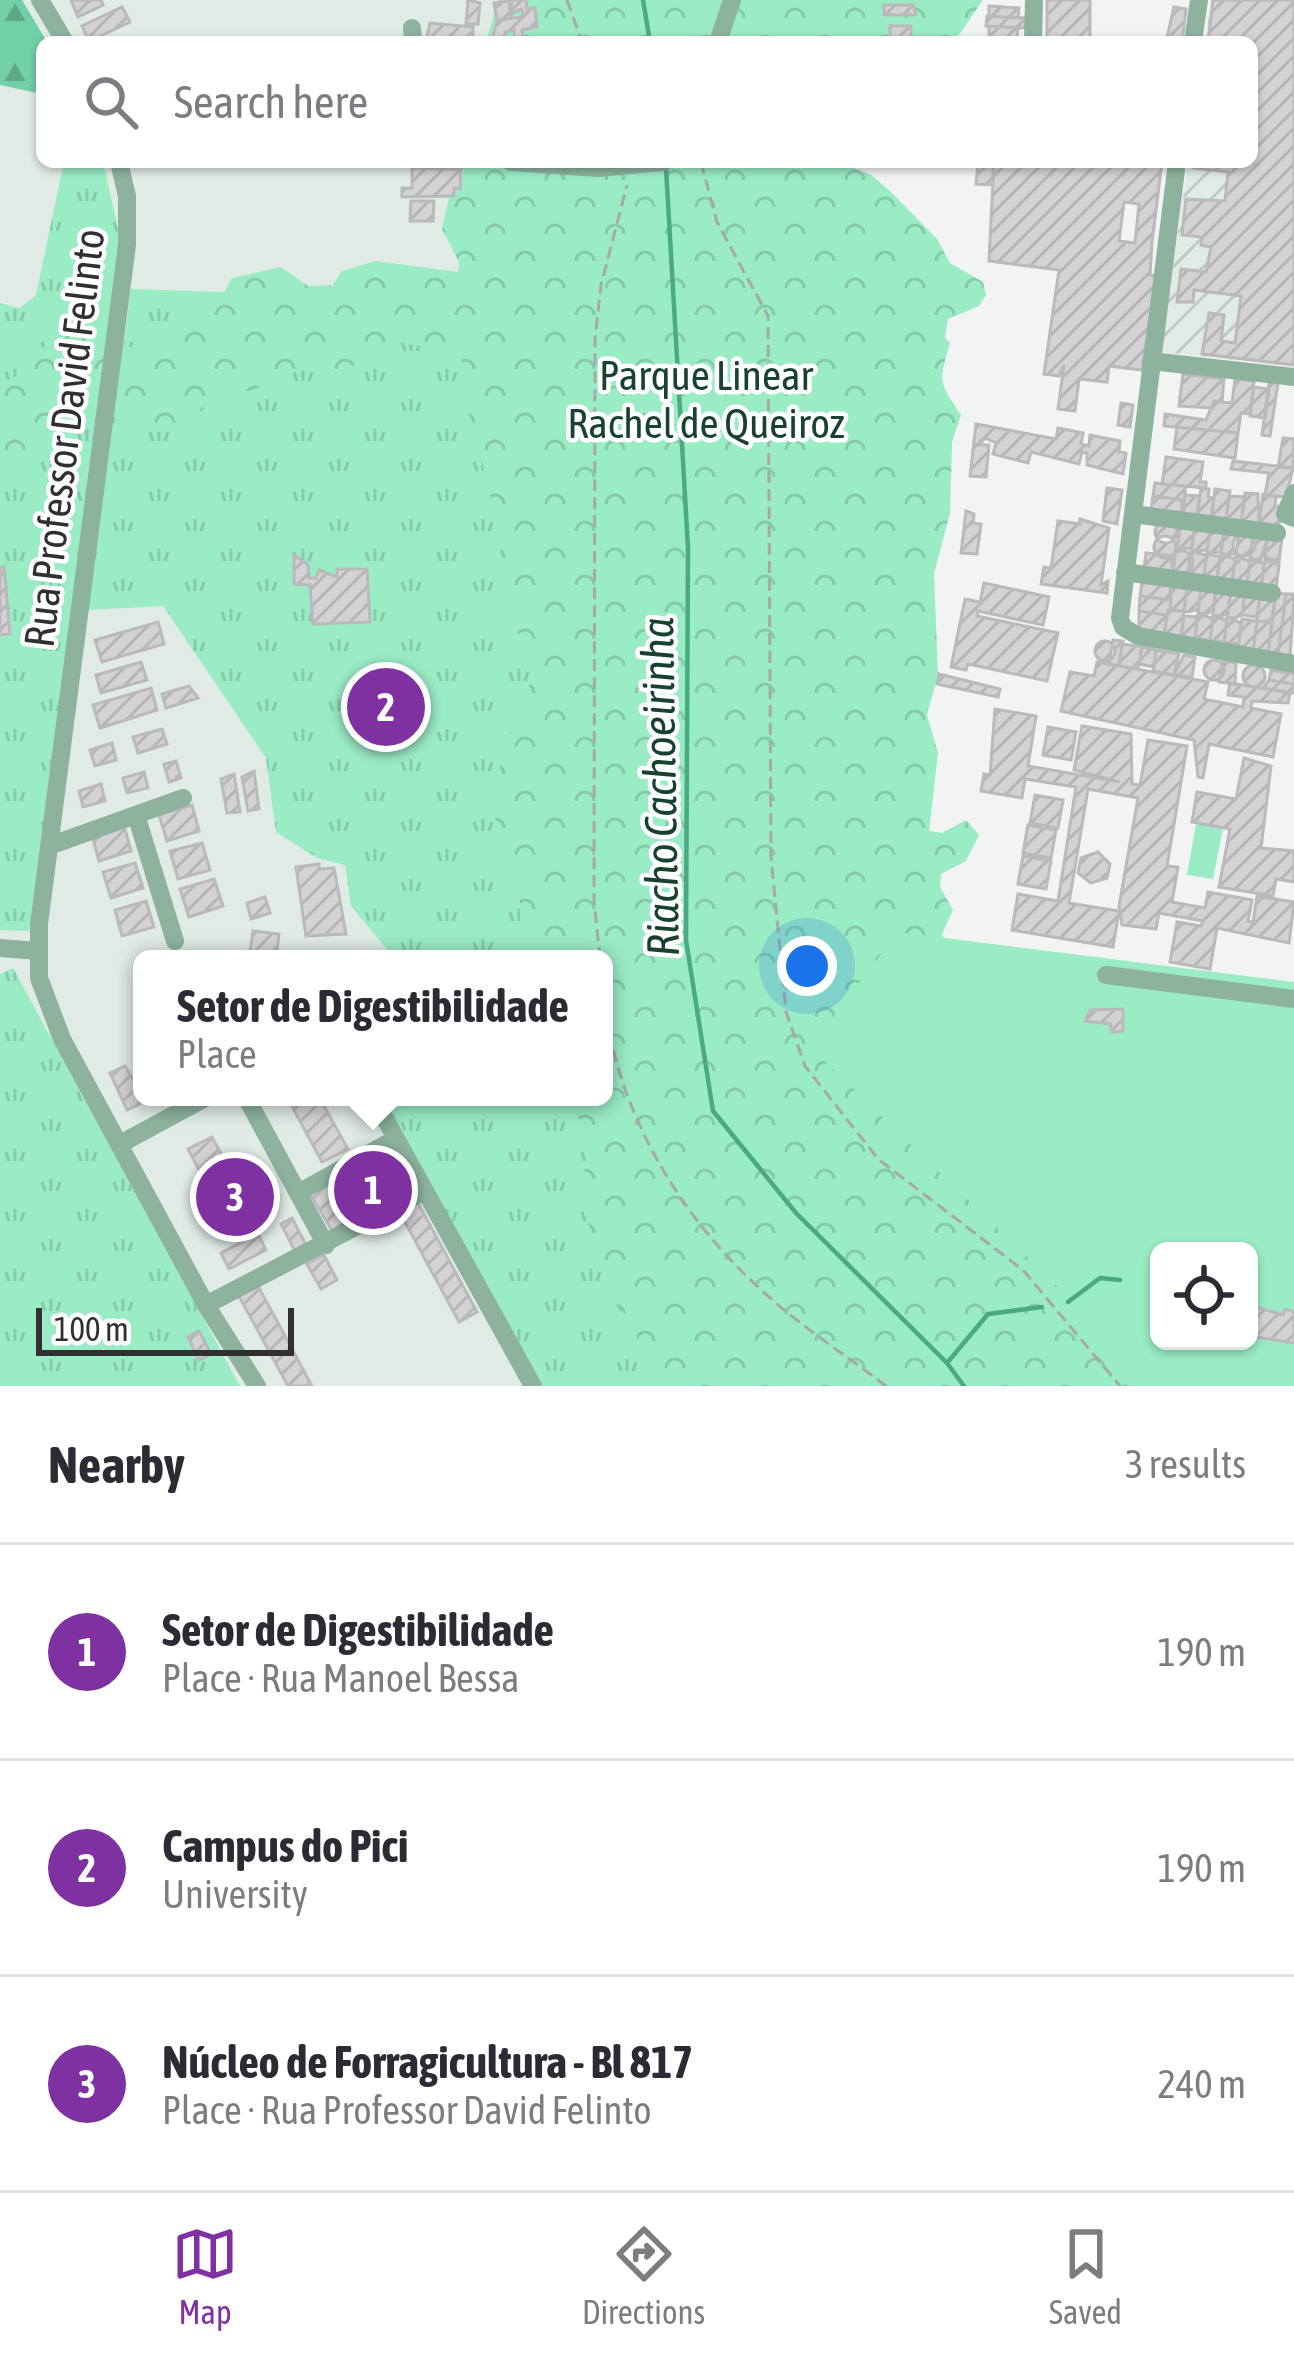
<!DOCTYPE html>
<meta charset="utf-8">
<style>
:root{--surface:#fff;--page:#f7f7f7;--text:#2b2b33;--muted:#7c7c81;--line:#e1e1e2;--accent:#7f31a2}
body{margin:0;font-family:"Asap Condensed",sans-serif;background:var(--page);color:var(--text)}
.controls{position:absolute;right:36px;bottom:36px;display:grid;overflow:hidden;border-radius:18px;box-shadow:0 3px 9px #0004}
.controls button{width:108px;height:108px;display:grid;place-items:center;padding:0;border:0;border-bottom:3px solid var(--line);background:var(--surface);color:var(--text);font:60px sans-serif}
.scale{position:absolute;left:36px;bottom:30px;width:258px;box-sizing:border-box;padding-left:12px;border:6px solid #2f302f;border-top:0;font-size:33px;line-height:42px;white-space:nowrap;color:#2f302f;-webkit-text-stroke:9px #fff;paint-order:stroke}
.you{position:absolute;left:807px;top:966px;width:42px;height:42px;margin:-30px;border:9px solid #fff;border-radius:50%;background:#1a73e8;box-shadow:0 0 0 18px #1a73e833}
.badge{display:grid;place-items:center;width:78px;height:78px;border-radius:50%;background:var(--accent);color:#fff;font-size:39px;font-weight:700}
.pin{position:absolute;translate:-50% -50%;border:6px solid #fff;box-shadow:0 3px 12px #0006}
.popup{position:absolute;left:133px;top:950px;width:480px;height:156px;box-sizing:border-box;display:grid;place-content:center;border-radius:18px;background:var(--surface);filter:drop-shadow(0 3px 9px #0005);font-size:39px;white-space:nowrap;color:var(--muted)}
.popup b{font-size:45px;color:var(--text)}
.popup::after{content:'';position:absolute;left:50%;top:100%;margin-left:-24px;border:24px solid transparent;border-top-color:var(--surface)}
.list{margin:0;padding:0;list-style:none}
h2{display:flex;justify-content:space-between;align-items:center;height:156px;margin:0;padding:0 48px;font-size:51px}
h2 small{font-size:39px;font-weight:400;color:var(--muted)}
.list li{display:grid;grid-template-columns:78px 1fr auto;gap:36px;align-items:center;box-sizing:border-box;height:216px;padding:0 48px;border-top:3px solid var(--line)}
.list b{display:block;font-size:45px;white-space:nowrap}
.list p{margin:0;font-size:39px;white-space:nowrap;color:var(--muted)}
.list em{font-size:39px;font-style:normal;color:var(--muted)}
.icon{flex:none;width:66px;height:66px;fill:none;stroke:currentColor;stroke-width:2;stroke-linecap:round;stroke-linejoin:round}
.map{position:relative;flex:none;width:1294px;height:1386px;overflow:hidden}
.search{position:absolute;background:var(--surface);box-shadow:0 3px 9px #0004;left:36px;right:36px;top:36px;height:132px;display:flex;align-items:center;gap:30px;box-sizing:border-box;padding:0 42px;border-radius:18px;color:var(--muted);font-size:45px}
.sheet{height:804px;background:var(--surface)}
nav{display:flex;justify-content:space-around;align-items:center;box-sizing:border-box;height:168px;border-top:3px solid var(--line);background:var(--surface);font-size:33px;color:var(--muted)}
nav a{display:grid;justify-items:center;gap:6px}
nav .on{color:var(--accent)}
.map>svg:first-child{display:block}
</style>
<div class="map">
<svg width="1294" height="1386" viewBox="0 0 1294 1386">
<defs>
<pattern id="industrial-furrows" width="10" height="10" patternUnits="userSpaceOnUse" patternTransform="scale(3)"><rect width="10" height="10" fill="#e0ebe5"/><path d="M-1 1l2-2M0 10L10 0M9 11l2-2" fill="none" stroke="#c0cac5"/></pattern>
<pattern id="grass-tufts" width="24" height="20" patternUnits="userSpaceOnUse" patternTransform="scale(3)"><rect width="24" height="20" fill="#9aecc5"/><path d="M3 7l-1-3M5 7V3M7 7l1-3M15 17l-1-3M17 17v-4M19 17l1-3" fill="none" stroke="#85cbaa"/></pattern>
<pattern id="forest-firs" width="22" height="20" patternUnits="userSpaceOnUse" patternTransform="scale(3)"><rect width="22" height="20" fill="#71d0a5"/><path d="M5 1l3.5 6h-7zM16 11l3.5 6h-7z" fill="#5da987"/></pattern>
<pattern id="park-crowns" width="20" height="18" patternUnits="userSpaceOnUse" patternTransform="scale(3)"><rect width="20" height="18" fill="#9aecc5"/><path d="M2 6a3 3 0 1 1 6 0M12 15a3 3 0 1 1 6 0" fill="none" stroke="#85cbaa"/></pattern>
<pattern id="building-hatch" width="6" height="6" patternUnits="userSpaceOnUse" patternTransform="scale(3)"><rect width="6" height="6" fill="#d4d2d5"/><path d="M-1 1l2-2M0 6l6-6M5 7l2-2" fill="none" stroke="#b6b5b7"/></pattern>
</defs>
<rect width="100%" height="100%" fill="#f1f4f3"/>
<path fill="#e0ebe5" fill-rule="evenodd" d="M 0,0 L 567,0 L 582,42 L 42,42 L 42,162 L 632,162 L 772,558 L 1120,1386 L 0,1386 ZM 142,959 L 604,959 L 604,1097 L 142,1097 Z"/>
<path fill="url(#industrial-furrows)" d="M 1211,0 L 1294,0 L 1294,366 L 1161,352 L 1188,162 L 1252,162 L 1252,42 L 1205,42 Z"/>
<path fill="url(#grass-tufts)" d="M 64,162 L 103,162 L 120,237 L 29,931 L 0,930 L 0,303 L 20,308 L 36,295 Z
M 330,285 L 364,333 L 595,339 L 600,959 L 395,959 L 351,906 L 345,865 L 317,858 L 276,832 L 266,758 L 163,606 L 88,610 L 131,289 L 221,292 Z
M 13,968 L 240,1386 L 0,1386 L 0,974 Z
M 381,1097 L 604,1097 L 886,1386 L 540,1386 Z"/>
<path fill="url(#forest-firs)" d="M 0,0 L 22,0 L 47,42 L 42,42 L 42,94 L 0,85 Z"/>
<path fill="url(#park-crowns)" d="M 498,0 L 983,0 L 954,42 L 486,42 Z
M 464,162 L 837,162 L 870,174 L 890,191 L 937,239 L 950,263 L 983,282 L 986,295 L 979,306 L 948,319 L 945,338 L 950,343 C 938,384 939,382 961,415 L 952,442 L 950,513 L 934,574 L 938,675 L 927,715 L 938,753 L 929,831 L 942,833 L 966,820 L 979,835 L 966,861 L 941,874 L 940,887 L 953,910 L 942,934 L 1159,1341 L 1193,1386 L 666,1386 L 633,1353 L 638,1342 L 634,1325 L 617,1305 L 582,1205 L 587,1140 L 570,1097 L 604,1097 L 604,959 L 537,959 L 534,941 L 520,919 L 520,880 L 497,832 L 494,806 L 504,740 L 521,721 L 536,657 L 506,617 L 508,590 L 488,486 L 472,421 L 458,395 L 462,355 L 390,340 C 366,371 319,378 285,366 L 256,390 L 224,394 L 162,432 L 116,429 L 86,419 L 40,453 L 0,461 L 0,383 L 21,374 L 59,329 L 150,352 L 193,319 L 211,317 L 232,278 L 281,267 L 318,293 L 329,291 L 342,271 L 376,261 L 458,272 L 459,262 L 442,229 L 449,197 L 461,186 Z"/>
<path fill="#9aecc5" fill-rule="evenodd" d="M 1196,824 L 1223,829 L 1213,879 L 1187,875 Z
M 898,932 L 1294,982 L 1294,1386 L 1132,1386 L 1056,1285 L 810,1047 ZM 1159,1251 L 1249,1251 L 1249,1341 L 1159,1341 Z"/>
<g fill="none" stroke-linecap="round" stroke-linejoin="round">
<path stroke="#4aab81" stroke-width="4.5" d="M 643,0 L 650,42
M 666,168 L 688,548 L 686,940 L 713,1111 L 796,1213 L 947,1363 L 964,1386
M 1068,1302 L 1100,1278 L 1120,1280
M 947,1363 L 988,1314 L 1042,1307"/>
</g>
<path fill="url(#building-hatch)" stroke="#bab9bb" stroke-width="3" fill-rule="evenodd" d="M 71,0 L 101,0 L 103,5 L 78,17 Z
M 468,0 L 480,3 L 478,24 L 466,24 Z
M 511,0 L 526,0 L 527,9 L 535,8 L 537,27 L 522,30 L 524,42 L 515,42 L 514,30 L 505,32 L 506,42 L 492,42 L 497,20 L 523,17 L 522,9 L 513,13 Z
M 1047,0 L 1090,0 L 1090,42 L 1047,42 Z
M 1213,0 L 1294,0 L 1294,365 L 1202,354 L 1209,313 L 1224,315 L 1221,341 L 1235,343 L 1241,296 L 1194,290 L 1193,302 L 1177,302 L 1181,269 L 1206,272 L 1211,247 L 1201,245 L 1202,237 L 1182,235 L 1186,199 L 1225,201 L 1228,172 L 1193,168 L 1193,162 L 1252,162 L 1252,42 L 1208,42 Z
M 509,1 L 511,18 L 497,20 L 494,3 Z
M 884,5 L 913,5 L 916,15 L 884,15 Z
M 989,6 L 1019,8 L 1018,18 L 989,16 Z
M 122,7 L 130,22 L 89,41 L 82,26 Z
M 1174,7 L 1186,9 L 1182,42 L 1166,42 Z
M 987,16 L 1025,18 L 1025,28 L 986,26 Z
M 430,23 L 473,27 L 473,42 L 426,41 Z
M 890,26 L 911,26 L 911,37 L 890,37 Z
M 989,26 L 1018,28 L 1017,38 L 989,37 Z
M 978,162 L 994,162 L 992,185 L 976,184 Z
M 994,162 L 1162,162 L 1152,242 L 1150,275 L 1156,276 L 1142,370 L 1109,366 L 1107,382 L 1079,379 L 1075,411 L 1058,409 L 1064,365 L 1059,376 L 1044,374 L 1059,270 L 989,261 ZM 1124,202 L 1139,204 L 1135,243 L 1119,241 Z
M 412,168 L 461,169 L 460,189 L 454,188 L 454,196 L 402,197 L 402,188 L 412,188 Z
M 411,201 L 434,201 L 433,221 L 410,221 Z
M 1183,374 L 1224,379 L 1222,402 L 1214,401 L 1213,408 L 1179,406 Z
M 1235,379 L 1254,381 L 1250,414 L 1241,413 L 1238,433 L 1164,426 L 1165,414 L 1206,420 L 1214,401 L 1232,403 Z
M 1269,383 L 1278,383 L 1270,436 L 1262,435 Z
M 1254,387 L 1269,389 L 1265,418 L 1250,416 Z
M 1121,403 L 1133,405 L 1130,427 L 1118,425 Z
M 976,424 L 1056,439 L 1058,428 L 1083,433 L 1081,444 L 1089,446 L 1090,435 L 1120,441 L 1119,452 L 1126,453 L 1123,474 L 1087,465 L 1087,453 L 1082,452 L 1079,464 L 1031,452 L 1028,463 L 993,454 L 996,443 L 985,438 L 980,445 L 989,445 L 986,477 L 970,476 Z
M 1177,427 L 1238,433 L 1235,458 L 1174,449 Z
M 1283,438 L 1294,439 L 1293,468 L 1278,467 Z
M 1166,457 L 1203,462 L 1200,482 L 1206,482 L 1206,488 L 1162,484 Z
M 1233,461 L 1293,468 L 1286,497 L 1265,495 L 1269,473 L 1231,469 Z
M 1155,483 L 1186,486 L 1184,500 L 1153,496 Z
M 1107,488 L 1122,490 L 1117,524 L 1103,521 Z
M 1201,488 L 1209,489 L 1208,497 L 1214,498 L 1211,520 L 1197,518 Z
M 1215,489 L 1230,491 L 1226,521 L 1211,520 Z
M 1245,493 L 1258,494 L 1259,526 L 1241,523 Z
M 1263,494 L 1276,496 L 1275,506 L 1283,507 L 1278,528 L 1259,526 Z
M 1185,495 L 1199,496 L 1197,518 L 1183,516 Z
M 1153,496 L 1181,500 L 1183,515 L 1151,510 Z
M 1229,496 L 1245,497 L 1241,523 L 1226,521 Z
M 966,511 L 974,514 L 973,523 L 981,524 L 977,554 L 961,553 Z
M 1080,519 L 1109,528 L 1101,585 L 1108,581 L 1107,593 L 1041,584 L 1044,567 L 1051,568 L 1058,521 L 1080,524 Z
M1155 532a11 11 0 1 1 22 0a11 11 0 1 1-22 0Z
M 1180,525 L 1195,526 L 1192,548 L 1177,549 Z
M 1195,526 L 1210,528 L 1207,550 L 1191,551 Z
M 1210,528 L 1224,530 L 1221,552 L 1207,553 Z
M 1224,530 L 1239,532 L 1236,554 L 1221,554 Z
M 1253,534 L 1268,536 L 1261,560 L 1250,558 Z
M1233 545a11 11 0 1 1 22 0a11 11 0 1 1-22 0Z
M 1268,536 L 1282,537 L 1279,562 L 1265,557 Z
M1154 547a11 11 0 1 1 22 0a11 11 0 1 1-22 0Z
M 1191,551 L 1206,555 L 1204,577 L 1188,575 Z
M1171 562a11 11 0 1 1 22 0a11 11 0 1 1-22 0Z
M 1146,553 L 1175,556 L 1173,573 L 1144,569 Z
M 1207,553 L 1220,557 L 1217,579 L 1204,577 Z
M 1221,554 L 1235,559 L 1232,581 L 1217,579 Z
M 294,555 L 308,565 L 309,578 L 316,578 L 319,570 L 337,577 L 337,569 L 367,569 L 370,622 L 313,624 L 310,585 L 294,584 Z
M 1236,556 L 1250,561 L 1247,583 L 1232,581 Z
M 1265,560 L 1279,565 L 1276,589 L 1261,587 Z
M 1250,561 L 1264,563 L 1262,585 L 1247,583 Z
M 4,567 L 10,634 L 0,635 L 0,568 Z
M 1142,581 L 1171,583 L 1169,600 L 1140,596 Z
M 984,583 L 1049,597 L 1043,625 L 978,611 L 977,616 L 1058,633 L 1047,681 L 968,664 L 966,670 L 951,667 L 965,599 L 980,602 Z
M 1172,584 L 1187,586 L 1184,611 L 1170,610 Z
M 1187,586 L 1201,587 L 1198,609 L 1189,612 L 1184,611 Z
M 1201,587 L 1216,589 L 1213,611 L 1206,614 L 1198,613 Z
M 1216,589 L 1231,591 L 1228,614 L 1221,616 L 1213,615 Z
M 1231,591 L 1245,593 L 1242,615 L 1235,618 L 1227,617 Z
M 1245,593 L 1260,595 L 1257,617 L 1242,615 Z
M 1276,593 L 1286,594 L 1278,656 L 1268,654 Z
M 1286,594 L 1294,594 L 1290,658 L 1278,656 Z
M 1260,595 L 1275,597 L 1272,619 L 1263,622 L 1257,621 Z
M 1140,596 L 1171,600 L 1170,610 L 1166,615 L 1139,611 Z
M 1168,610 L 1184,611 L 1181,637 L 1164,635 Z
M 1139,611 L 1167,615 L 1164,635 L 1139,630 Z
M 1198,613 L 1213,619 L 1210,640 L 1195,639 Z
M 1213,615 L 1227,621 L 1224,642 L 1210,640 Z
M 1184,616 L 1197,617 L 1195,639 L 1181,637 Z
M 1227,617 L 1241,623 L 1239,644 L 1224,642 Z
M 1242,619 L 1257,621 L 1253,652 L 1238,649 Z
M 1257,621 L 1272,623 L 1268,654 L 1253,652 Z
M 158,622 L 164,644 L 102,662 L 95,640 Z
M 1113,640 L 1123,641 L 1119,666 L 1109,664 Z
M1095 651a10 10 0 1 1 20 0a10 10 0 1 1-20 0Z
M 1122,644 L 1142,647 L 1138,669 L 1119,666 Z
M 1142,647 L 1156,650 L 1154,667 L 1139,664 Z
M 1156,650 L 1179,654 L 1174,675 L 1153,671 Z
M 1184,655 L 1195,657 L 1192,677 L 1174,675 Z
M1204 670a10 10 0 1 1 20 0a10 10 0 1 1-20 0Z
M 1223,661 L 1236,663 L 1235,684 L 1219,682 Z
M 141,662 L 147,680 L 101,693 L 96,675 Z
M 1097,662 L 1208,682 L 1204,699 L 1243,707 L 1244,697 L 1228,695 L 1230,683 L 1290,693 L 1288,703 L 1252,701 L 1251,708 L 1281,714 L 1273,757 L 1209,744 L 1203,778 L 1198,777 L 1194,740 L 1061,711 L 1070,672 L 1094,676 Z
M1243 676a11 11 0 1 1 22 0a11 11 0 1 1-22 0Z
M 1271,670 L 1294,674 L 1294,684 L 1269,680 Z
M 939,674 L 1000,689 L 998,697 L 937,684 Z
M 1269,680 L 1294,684 L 1294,693 L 1263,688 Z
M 189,686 L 198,698 L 166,708 L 162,694 Z
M 151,688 L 157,710 L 100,728 L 93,705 Z
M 995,709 L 1036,716 L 1028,766 L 1120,782 L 1074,770 L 1082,726 L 1131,734 L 1132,784 L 1140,785 L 1148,740 L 1187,746 L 1167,866 L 1178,867 L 1172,902 L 1205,908 L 1208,892 L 1252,900 L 1248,921 L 1253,922 L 1257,896 L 1294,902 L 1289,943 L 1217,928 L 1210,969 L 1170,962 L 1177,922 L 1201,926 L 1203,921 L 1159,913 L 1156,929 L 1122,925 L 1119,906 L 1138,798 L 1088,789 L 1069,903 L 1119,911 L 1113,947 L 1012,930 L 1018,894 L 1058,901 L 1076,787 L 1025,779 L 1022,798 L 981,791 L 984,774 L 990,775 Z
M 1048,727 L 1076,732 L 1071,760 L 1043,755 Z
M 162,729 L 167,744 L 138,753 L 133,737 Z
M 112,743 L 116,760 L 95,766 L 90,750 Z
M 1244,758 L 1271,766 L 1261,848 L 1294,851 L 1294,882 L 1276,879 L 1273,896 L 1219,887 L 1230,829 L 1192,822 L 1197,792 L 1236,799 Z
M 176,761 L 181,778 L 169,782 L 164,764 Z
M 254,771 L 259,809 L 248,811 L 242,777 Z
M 144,772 L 148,788 L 127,793 L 123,778 Z
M 234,774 L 240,812 L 227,813 L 221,779 Z
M 101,784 L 105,801 L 83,807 L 79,791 Z
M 1035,795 L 1063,800 L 1058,828 L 1030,823 Z
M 192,805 L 199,831 L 167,841 L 159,815 Z
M 1028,825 L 1056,830 L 1051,858 L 1023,853 Z
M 124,826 L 131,851 L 99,861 L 92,835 Z
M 202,843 L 210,870 L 178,879 L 170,851 Z
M 1098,852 L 1110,864 L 1107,878 L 1091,883 L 1078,873 L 1081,858 Z
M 1023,856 L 1051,861 L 1046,889 L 1018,884 Z
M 135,863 L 143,888 L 111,898 L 103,872 Z
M 319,864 L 319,869 L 334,868 L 346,934 L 306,936 L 296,867 Z
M 214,879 L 223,906 L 189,917 L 180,889 Z
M 265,897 L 270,913 L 251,919 L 247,903 Z
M 146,901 L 154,927 L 122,936 L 115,910 Z
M 253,931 L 279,934 L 276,959 L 249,959 Z
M 1123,1009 L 1123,1031 L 1111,1032 L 1111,1024 L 1085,1021 L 1090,1010 Z
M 125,1066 L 146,1101 L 127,1110 L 110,1073 Z
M 287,1097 L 319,1097 L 348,1149 L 322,1162 Z
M 212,1137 L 229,1168 L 218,1174 L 214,1167 L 201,1174 L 188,1149 Z
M 379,1159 L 400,1199 L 362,1220 L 346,1182 Z
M 264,1166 L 277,1191 L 205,1228 L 192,1203 Z
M 337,1180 L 356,1220 L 333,1232 L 310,1194 Z
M 417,1201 L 477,1312 L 459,1322 L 399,1211 Z
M 292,1218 L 306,1245 L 295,1251 L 281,1224 Z
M 258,1234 L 266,1250 L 229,1269 L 221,1253 Z
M 324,1255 L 337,1280 L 321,1289 L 307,1264 Z
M 258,1286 L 312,1386 L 288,1386 L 239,1296 Z
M 1253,1306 L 1283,1315 L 1285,1309 L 1294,1312 L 1294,1343 L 1249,1336 Z
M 199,1331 L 211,1354 L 199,1360 L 188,1337 Z"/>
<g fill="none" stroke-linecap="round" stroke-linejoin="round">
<path stroke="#a7a9a8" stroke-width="3" stroke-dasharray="12 6" stroke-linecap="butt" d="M 567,0 L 582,42
M 701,162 L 717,222 L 768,316 L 771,857 L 786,1012 L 805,1066 L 878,1159 L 1023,1270 L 1120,1386
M 600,959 L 594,900 L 595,339 L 601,285 L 627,185
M 604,997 C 615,1105 675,1210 755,1284 C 794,1322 843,1353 886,1386"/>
<path stroke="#8db39f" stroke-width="18" d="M 40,0 L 65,42
M 412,28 L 413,42
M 718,42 L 732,0
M 1033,42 L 1034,0
M 1193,42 L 1199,0
M 119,162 L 127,196 L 127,245 L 39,924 L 39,978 L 62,1039 L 206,1305 L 257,1386
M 511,162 L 598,168 L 664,162
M 1177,162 L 1120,618 L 1123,627 L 1138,636 L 1294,664
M 1151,361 L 1294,377
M 1294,493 L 1285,514 L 1294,518
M 1133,514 L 1277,533
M 1125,572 L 1272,593
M 136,815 L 175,941
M 49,846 L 183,798
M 0,948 L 38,951
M 1106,975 L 1294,999
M 246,1097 L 326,1245
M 373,1097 L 533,1386
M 120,1144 L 207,1097
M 298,1193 L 395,1139
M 206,1305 L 422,1192"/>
</g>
<g text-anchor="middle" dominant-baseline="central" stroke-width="9" stroke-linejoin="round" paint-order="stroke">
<g font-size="42" fill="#184230" stroke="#fff">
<text x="706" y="375">Parque Linear<tspan x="706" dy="48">Rachel de Queiroz</tspan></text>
</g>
<g font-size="42" fill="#2f302f" stroke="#fff">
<text transform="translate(64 438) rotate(-83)">Rua Professor David Felinto</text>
</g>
<g font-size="45" font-style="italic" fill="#184230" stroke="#fff">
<text transform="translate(660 787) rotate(-91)">Riacho Cachoeirinha</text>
</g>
</g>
</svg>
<div class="controls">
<button><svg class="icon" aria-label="locate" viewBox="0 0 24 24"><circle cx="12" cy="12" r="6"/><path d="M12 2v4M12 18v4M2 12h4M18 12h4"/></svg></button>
</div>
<div class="scale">100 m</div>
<div class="you"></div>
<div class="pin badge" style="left:373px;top:1190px">1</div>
<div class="popup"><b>Setor de Digestibilidade</b>Place</div>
<div class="pin badge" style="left:386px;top:707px">2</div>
<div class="pin badge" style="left:235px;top:1197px">3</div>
<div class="search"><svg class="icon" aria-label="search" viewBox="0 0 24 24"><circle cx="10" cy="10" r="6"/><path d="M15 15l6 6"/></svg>Search here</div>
</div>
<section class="sheet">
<h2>Nearby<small>3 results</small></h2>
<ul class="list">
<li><span class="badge">1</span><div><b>Setor de Digestibilidade</b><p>Place · Rua Manoel Bessa</p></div><em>190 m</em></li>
<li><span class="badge">2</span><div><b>Campus do Pici</b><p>University</p></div><em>190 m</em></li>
<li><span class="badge">3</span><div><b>Núcleo de Forragicultura - Bl 817</b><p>Place · Rua Professor David Felinto</p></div><em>240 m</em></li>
</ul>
</section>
<nav>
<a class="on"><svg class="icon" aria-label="map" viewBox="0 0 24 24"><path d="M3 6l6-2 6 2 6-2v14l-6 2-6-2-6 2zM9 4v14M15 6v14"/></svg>Map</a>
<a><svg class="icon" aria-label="directions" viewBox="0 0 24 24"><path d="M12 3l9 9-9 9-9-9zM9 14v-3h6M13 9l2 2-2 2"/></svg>Directions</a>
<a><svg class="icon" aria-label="saved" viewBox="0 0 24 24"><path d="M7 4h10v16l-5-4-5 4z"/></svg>Saved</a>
</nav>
